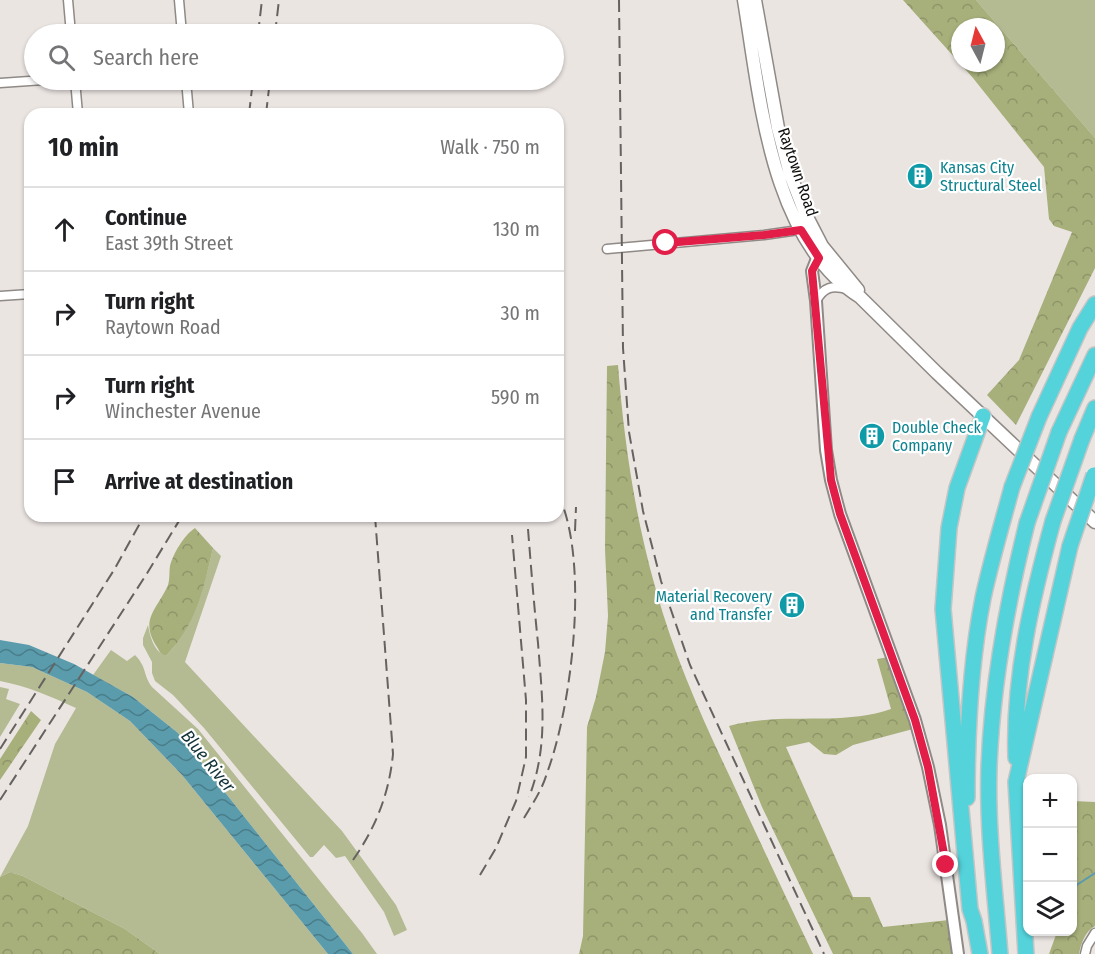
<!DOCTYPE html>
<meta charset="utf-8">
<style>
:root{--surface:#fff;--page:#f2f2f2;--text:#202124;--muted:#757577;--line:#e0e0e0}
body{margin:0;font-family:"Fira Sans Condensed",sans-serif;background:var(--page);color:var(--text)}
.controls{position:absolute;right:18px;bottom:18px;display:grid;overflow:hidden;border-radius:12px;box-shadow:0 2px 4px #0004}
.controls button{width:54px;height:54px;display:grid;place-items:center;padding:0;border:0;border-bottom:2px solid var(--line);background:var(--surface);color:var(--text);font:30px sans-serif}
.compass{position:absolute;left:951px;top:18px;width:54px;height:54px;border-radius:50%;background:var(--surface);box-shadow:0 2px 4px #0004;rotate:353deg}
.stop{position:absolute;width:18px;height:18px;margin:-14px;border:4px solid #e11d48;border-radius:50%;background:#fff}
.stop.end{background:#e11d48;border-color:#fff;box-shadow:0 2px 6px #0008}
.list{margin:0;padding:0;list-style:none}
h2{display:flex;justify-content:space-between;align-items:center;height:78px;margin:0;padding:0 24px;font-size:26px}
h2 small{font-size:20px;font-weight:400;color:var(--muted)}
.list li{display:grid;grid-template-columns:39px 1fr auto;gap:18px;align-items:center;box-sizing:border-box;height:84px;padding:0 24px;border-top:2px solid var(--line)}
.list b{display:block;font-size:22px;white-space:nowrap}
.list p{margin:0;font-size:20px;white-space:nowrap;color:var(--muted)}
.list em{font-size:20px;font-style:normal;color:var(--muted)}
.icon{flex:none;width:33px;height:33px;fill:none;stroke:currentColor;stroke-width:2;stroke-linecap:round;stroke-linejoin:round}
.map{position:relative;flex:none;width:1095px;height:954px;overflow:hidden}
.search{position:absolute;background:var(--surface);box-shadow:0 2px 4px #0004;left:24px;top:24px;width:540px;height:66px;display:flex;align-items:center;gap:15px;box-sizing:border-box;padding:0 21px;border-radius:33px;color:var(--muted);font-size:22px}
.panel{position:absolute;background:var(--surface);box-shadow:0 2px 4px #0004;left:24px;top:108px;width:540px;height:414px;border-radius:18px}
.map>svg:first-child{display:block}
</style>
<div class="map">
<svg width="1095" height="954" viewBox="0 0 1095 954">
<defs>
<pattern id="forest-crowns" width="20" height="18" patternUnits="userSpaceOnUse" patternTransform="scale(1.5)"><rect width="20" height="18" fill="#a7af7b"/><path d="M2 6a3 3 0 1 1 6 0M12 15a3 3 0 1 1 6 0" fill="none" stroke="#8f9569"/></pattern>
<pattern id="water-waves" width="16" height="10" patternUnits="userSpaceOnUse" patternTransform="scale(1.5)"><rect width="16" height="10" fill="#5a9bac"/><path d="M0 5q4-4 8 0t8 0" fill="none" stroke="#497d8a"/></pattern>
</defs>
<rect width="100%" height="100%" fill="#ebe5e2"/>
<path fill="#b4bb92" d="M 976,0 L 1095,0 L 1095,138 Z
M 213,548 L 221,556 L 185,662 L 342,831 L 396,905 L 407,930 L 394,936 L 384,912 L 345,856 L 336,858 L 324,845 L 313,857 L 310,857 L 204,728 L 173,695 L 155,681 L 152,673 L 152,662 L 143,645 L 143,638 L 148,625 C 150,636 154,652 166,656 C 196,624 203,590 213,548 Z
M 111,650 L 127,661 L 135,655 C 147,667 143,675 152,687 L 198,729 L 362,933 L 377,954 L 353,954 L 178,733 L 133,697 L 93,675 Z
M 0,663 L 32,667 L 87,692 L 130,721 L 182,775 L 328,954 L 160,954 L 125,929 L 23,876 L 10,872 L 0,877 L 28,826 L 55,744 L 76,708 C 52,697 27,686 0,681 Z
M 0,687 L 9,689 L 6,699 L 20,704 L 0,737 Z"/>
<path fill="url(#forest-crowns)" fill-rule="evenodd" d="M 903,0 L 976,0 L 1095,138 L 1095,268 L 1016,425 L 987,395 L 1019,360 L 1072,232 L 1054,226 L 1049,219 L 1044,167 L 973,78 ZM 960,27 L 996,27 L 996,63 L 960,63 Z
M 618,365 C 624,441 635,517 656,590 C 674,655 701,716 730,777 C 757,836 785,895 813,954 L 579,954 L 583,936 L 587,727 L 596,697 L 605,652 L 608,616 L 605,549 L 607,366 Z
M 195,528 L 213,548 C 203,591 197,623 166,656 C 160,654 160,652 157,647 C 139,619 157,610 168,585 C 170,579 169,572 170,566 C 173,554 184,535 195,528 Z
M 889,657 L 913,729 L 853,745 L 836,755 L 824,754 L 809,742 L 786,747 L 853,897 L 870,897 L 883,927 L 949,920 L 954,954 L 833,954 L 762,807 L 729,726 C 782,711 839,727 891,709 L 877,659 Z
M 31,711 L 41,720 L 0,780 L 0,759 Z
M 1073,801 L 1095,802 L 1095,926 C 1085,932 1081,943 1079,954 L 1049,954 L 1057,932 L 1072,932 Z
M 10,872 L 23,876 L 125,929 L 160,954 L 0,954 L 0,877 Z"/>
<path fill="url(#water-waves)" d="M 0,640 L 29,645 L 74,664 L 133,697 L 178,733 L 353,954 L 328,954 L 182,775 L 130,721 L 87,692 L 32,667 L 0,663 Z"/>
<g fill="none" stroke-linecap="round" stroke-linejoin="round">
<path stroke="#5a9bac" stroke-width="2" d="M 1072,888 L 1095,873"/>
<defs>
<path id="minor" d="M 68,0 L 71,34
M 179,0 L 182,34
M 75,80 L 78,114
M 186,80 L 189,114
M 0,83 L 44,80
M 607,249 L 764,235 L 806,229
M 0,296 L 30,294
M 816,301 C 824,287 832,285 847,289
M 1085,954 L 1087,946 L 1095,933"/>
<path id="tertiary" d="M 825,253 L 816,261 L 812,271 L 816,301 L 826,450 L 831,480 L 840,514 L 915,720 L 928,767 L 940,825 L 958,954"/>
<path id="secondary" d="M 744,0 C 760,96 770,240 860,297 L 937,373 L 1095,522
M 755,0 L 778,128 L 790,174 L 806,215 L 822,246 L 858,290"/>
<path id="motorway" d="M 1039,417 L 1080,328 L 1095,304
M 1059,432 L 1095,355
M 1082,439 L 1095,408
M 1016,758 C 1013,678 1032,598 1053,521
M 967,798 C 967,731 970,664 983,598 C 991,561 1002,524 1012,487
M 980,954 L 974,921 L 970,909 L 943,609 L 949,528 L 957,488 L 983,416
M 1000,954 C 995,892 987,829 989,767 C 992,684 1007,603 1027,523
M 1026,954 L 1016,782 L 1070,546"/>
</defs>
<use href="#minor" stroke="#8f8a86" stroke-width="11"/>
<use href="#tertiary" stroke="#8f8a86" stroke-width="14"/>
<use href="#secondary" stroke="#8f8a86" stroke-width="15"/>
<use href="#motorway" stroke="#c5c5c5" stroke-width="18"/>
<use href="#minor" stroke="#fff" stroke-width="8"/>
<use href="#tertiary" stroke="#fff" stroke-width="10"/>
<use href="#secondary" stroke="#fff" stroke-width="12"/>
<use href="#motorway" stroke="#54d3db" stroke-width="15"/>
<path stroke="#656260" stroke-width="2" stroke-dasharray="12 6" stroke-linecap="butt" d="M 619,0 L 623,348 L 629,432 L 643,511 L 661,581 L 690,665 L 824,954
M 258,34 L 262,0
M 275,34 L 279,0
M 249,114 L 253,80
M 266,114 L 270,80
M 528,529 C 531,567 534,605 538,643 C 542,696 549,746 529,797
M 575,531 L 576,507
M 0,749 L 114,570 L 144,516
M 0,800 L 146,575 L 182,516
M 524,818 C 533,803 542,790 547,773 C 572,706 590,560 558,494
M 353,860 C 376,827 389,794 393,754 L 375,516
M 480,875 L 496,848 L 516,801 L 526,757 L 526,700 L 512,535"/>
<defs>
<path id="motorway-bridge" d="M 1012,487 L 1039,417
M 1053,521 L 1082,439
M 1027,523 L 1059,432
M 1070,546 L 1094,475"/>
</defs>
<use href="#motorway-bridge" stroke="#c5c5c5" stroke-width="18" stroke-linecap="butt"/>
<use href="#motorway-bridge" stroke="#54d3db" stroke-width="15"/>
</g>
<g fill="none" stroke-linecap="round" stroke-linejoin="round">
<path stroke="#e11d48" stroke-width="8" d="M 666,243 L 764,235 L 801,230 L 819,258 L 812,271 L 831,480 L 840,514 L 915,720 L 928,767 L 946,865"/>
</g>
<defs>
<symbol id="building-disc" viewBox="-11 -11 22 22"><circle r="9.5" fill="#0f9aa8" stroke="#fff"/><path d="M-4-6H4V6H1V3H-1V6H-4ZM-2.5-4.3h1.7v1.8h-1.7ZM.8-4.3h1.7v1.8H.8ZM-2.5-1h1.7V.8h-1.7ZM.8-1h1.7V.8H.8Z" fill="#fff"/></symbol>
</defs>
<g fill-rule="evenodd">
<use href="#building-disc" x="905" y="161" width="30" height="30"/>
<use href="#building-disc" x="857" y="421" width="30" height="30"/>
<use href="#building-disc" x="777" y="590" width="30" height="30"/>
</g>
<g text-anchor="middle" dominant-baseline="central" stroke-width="4.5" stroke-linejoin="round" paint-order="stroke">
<g font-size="16" fill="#0d838f" stroke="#fff" text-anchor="start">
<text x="940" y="167">Kansas City<tspan x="940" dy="18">Structural Steel</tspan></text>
<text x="892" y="427">Double Check<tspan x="892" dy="18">Company</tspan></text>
<text x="772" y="596" text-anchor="end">Material Recovery<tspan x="772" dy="18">and Transfer</tspan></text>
</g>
<g font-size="16" fill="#0f0d0c" stroke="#fff">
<text transform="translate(798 172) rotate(71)">Raytown Road</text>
</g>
<g font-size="18" font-style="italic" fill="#103139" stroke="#fff">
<text transform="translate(208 761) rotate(51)">Blue River</text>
</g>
</g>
</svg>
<div class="controls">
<button>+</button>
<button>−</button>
<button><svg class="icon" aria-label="layers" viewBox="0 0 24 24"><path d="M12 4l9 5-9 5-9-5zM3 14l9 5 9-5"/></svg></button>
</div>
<svg class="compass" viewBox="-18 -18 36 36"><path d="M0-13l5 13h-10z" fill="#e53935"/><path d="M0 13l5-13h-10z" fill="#757577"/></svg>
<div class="stop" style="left:666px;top:243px"></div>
<div class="stop end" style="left:946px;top:865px"></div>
<div class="search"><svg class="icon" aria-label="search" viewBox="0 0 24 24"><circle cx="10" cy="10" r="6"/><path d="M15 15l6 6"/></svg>Search here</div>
<section class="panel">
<h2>10 min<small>Walk · 750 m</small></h2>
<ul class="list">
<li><svg class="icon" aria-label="ahead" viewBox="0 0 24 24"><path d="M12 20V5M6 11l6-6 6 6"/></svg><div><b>Continue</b><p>East 39th Street</p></div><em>130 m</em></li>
<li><svg class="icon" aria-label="right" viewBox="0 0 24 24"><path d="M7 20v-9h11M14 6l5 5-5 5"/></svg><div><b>Turn right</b><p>Raytown Road</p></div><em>30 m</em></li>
<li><svg class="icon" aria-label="right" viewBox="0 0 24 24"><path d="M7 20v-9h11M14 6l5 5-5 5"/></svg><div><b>Turn right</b><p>Winchester Avenue</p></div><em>590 m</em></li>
<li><svg class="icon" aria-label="arrive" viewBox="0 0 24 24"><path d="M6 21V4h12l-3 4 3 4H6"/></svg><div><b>Arrive at destination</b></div></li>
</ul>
</section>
</div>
